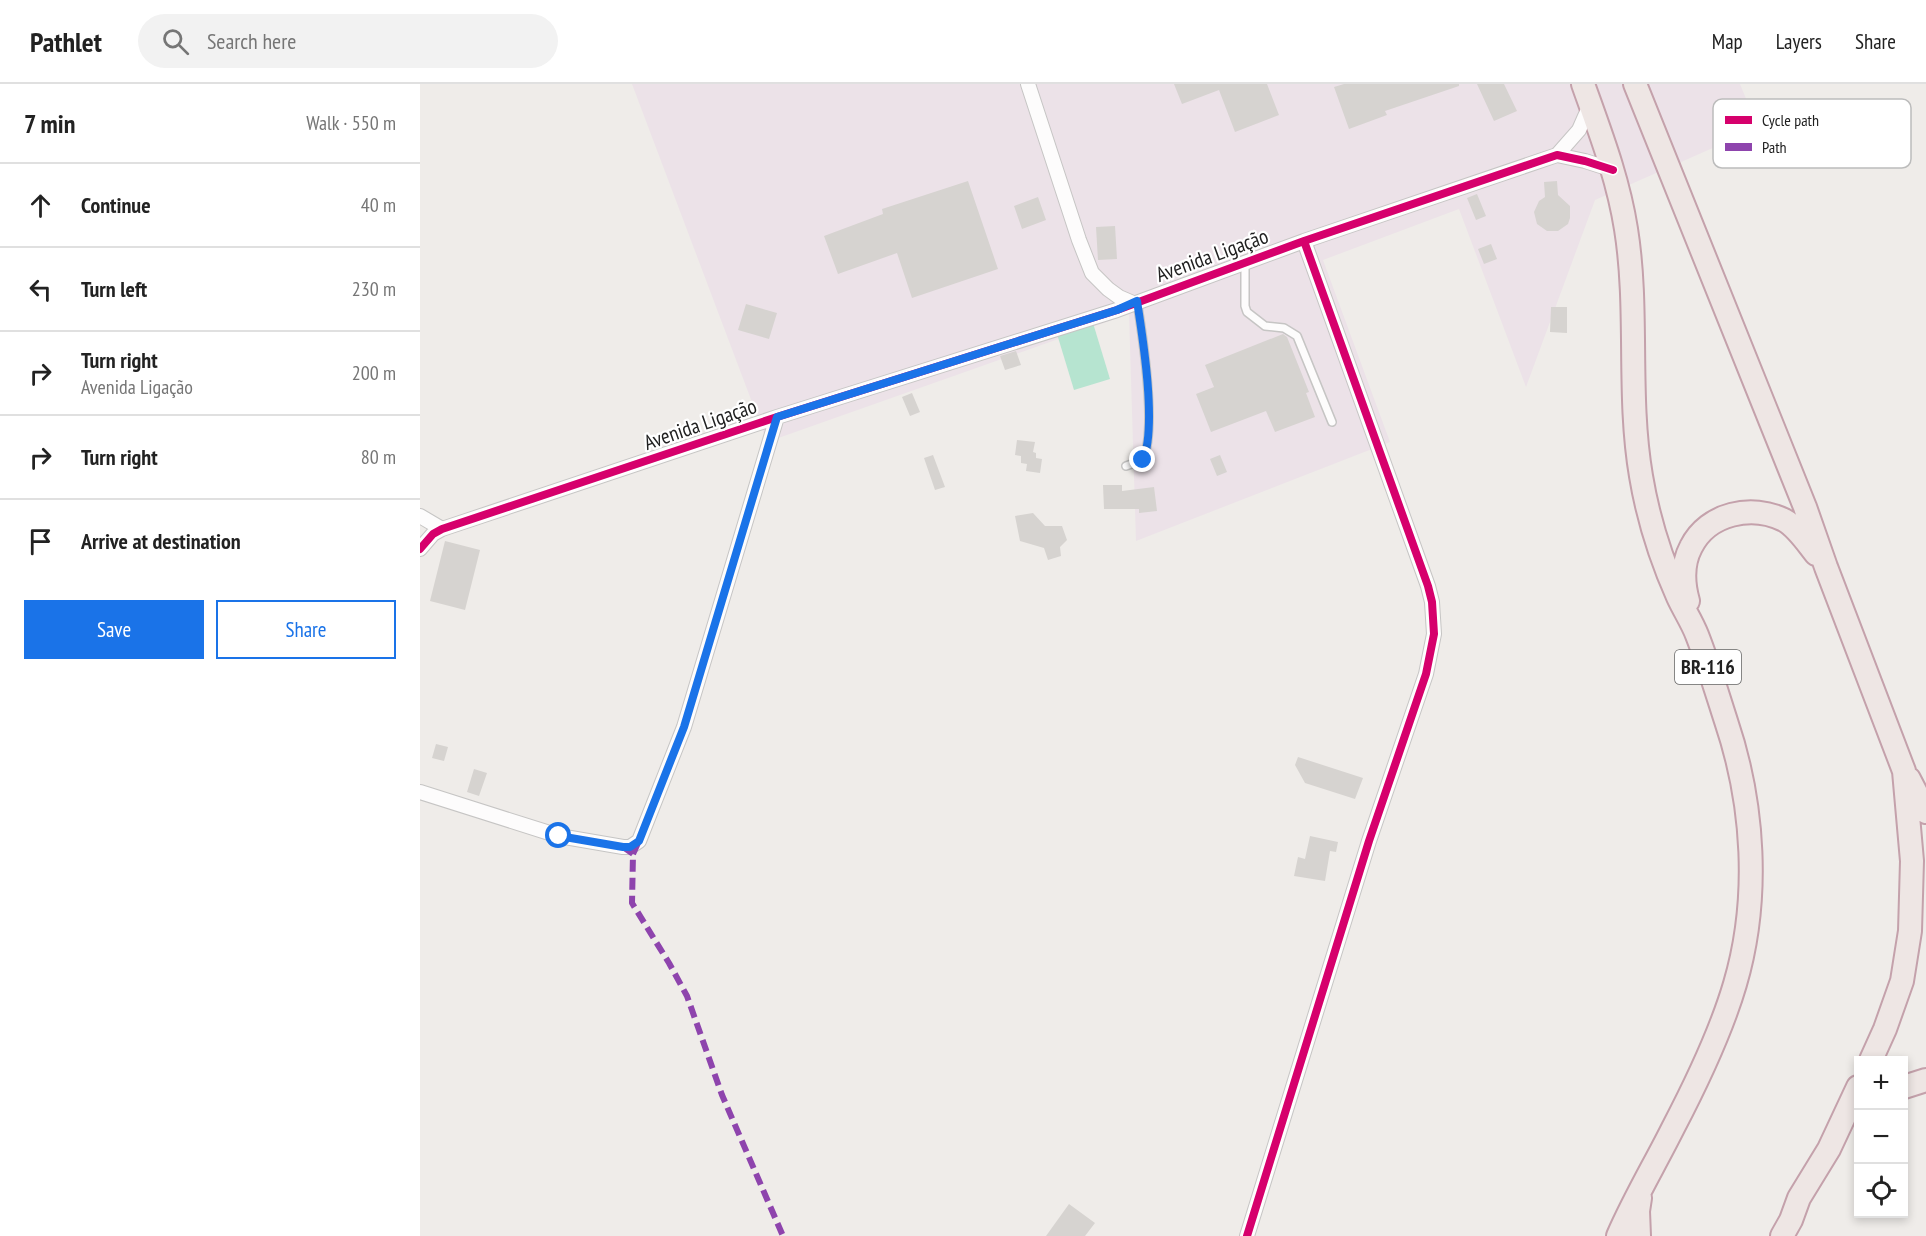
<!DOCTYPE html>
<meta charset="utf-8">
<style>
:root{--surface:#fff;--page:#f2f2f2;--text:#222;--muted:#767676;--line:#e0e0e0;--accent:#1a73e8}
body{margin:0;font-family:"PT Sans Narrow",sans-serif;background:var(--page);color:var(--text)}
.controls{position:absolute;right:18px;bottom:18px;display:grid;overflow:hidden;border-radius:0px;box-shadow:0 3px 9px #0003}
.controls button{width:54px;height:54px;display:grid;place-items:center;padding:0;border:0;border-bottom:2px solid var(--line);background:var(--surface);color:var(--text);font:30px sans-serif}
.stop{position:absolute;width:18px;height:18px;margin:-14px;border:4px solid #1a73e8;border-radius:50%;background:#fff}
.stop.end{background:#1a73e8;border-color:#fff;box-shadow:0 2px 6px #0008}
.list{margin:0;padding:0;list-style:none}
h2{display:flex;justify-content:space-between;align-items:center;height:78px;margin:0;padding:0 24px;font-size:26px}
h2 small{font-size:20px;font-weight:400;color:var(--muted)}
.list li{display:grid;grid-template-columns:39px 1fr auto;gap:18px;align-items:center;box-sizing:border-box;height:84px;padding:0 24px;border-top:2px solid var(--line)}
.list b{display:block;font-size:22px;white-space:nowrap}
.list p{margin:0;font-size:20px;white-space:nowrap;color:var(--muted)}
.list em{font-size:20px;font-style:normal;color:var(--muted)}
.actions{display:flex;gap:12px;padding:18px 24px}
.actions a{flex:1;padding:14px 0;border:2px solid var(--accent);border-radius:0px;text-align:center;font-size:21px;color:var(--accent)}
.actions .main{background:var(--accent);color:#fff}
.icon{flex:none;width:33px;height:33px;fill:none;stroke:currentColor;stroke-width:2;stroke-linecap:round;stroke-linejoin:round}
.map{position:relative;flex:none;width:1506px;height:1152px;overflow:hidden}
header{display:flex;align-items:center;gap:36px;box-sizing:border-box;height:84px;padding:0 30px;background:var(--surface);border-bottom:2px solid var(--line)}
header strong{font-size:28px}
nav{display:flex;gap:33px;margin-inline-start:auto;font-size:21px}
.search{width:420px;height:54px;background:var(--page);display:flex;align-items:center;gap:15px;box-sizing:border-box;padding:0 21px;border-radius:33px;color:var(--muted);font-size:22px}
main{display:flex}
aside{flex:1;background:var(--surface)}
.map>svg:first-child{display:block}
</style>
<header>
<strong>Pathlet</strong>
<div class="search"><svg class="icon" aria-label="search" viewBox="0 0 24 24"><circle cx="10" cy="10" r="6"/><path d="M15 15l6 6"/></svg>Search here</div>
<nav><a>Map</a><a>Layers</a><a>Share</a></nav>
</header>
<main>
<aside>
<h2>7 min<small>Walk · 550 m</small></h2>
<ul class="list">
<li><svg class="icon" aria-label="ahead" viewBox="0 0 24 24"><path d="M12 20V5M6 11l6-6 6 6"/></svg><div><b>Continue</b></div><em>40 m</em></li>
<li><svg class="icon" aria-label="left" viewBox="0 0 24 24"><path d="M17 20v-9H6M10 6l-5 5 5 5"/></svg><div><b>Turn left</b></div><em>230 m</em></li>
<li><svg class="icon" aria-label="right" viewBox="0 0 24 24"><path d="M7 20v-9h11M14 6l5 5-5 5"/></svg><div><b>Turn right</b><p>Avenida Ligação</p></div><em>200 m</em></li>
<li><svg class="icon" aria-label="right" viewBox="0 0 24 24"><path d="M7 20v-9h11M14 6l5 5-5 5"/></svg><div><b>Turn right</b></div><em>80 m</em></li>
<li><svg class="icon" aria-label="arrive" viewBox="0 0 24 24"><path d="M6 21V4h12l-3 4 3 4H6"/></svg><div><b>Arrive at destination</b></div></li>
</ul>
<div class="actions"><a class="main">Save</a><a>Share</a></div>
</aside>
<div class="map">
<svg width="1506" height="1152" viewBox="0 0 1506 1152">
<rect width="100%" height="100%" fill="#efece9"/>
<path fill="#ece2e8" d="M 212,0 L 1320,0 L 1338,44 L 1175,116 L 1106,303 L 1039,125 L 903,176 L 970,358 L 716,457 L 709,230 L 347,358 Z"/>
<path fill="#b6e4d0" d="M 673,239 L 690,295 L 654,306 L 637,250 Z"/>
<path fill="#d6d3d0" d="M 754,0 L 847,0 L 859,31 L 815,48 L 799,6 L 762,20 Z
M 924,0 L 1039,0 L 1039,2 L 965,27 L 967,31 L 929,45 L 914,3 Z
M 1057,0 L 1084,0 L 1097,27 L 1074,37 Z
M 548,97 L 578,185 L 492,214 L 477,169 L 418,190 L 404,152 L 463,130 L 462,125 Z
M 1137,97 L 1138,111 L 1150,122 L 1150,134 L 1148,140 L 1138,147 L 1127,147 L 1117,140 L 1114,128 L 1119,117 L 1125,113 L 1124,98 Z
M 1057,110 L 1066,132 L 1056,136 L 1047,114 Z
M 618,113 L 626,136 L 602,145 L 594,122 Z
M 695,142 L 697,175 L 678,176 L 676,143 Z
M 1071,160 L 1077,175 L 1064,180 L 1058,165 Z
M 326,220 L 357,229 L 349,255 L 318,246 Z
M 1131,223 L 1147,223 L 1147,249 L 1130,248 Z
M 863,250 L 867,253 L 889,308 L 886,309 L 895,333 L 855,348 L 846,327 L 791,348 L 776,310 L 794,303 L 785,281 Z
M 596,267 L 601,281 L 585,286 L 580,272 Z
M 492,309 L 500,328 L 490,332 L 482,313 Z
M 597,356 L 615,358 L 613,368 L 616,369 L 616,374 L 622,375 L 620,389 L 606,387 L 607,380 L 601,379 L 601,372 L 595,371 Z
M 513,371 L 525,403 L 515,406 L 504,374 Z
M 800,371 L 807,388 L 797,392 L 790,375 Z
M 683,401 L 702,401 L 702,407 L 734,403 L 737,427 L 719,429 L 719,425 L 684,425 Z
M 613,429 L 625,442 L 642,442 L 647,456 L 640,463 L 641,472 L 628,476 L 624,464 L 600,457 L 595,432 Z
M 25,457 L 60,466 L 45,526 L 10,517 Z
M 16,660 L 28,663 L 24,677 L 12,674 Z
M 878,673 L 943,694 L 935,715 L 885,699 L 875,681 Z
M 54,685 L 67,689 L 59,712 L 47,708 Z
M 890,752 L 918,758 L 916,768 L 910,767 L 905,797 L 874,792 L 878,773 L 885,775 Z
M 649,1120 L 675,1139 L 665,1152 L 626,1152 Z"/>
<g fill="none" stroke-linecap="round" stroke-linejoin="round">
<defs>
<path id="service" d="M 825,178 L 825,222 L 827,228 L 845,242 L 864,244 L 877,252 L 912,338
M 706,382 L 723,376 C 737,344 723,254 717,217"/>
<path id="minor" d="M 608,0 L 659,156 L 672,189 L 688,205 L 699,213 L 713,219
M 1137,71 L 1159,46 L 1170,21
M 0,432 L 22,445
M 0,465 L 13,450 L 22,445 L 357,333 L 697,226 L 884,157 L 1137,71 L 1165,77 L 1193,86
M 0,708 L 139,752 L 203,763 L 210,763 L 219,757 L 264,643 L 357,333
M 827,1152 L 949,757 L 1006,590 L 1014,550 L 1012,518 L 1008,502 L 884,157"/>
<path id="trunk" d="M 1163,0 C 1180,48 1198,94 1206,145 C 1219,226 1207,310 1221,392 C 1228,434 1241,475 1258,513 C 1264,526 1272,538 1277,551 C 1288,579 1297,609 1306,637 C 1334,720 1340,815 1315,900 C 1301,948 1276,1000 1253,1044 C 1235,1080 1214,1115 1198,1152
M 1215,0 L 1385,423 L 1406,483 L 1484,687 L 1492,777 L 1490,847 L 1482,897 L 1465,945 L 1451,976
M 1268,517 C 1263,499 1262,480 1271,463 C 1288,429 1332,420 1364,436 C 1377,443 1387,459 1396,470
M 1489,695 L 1506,728
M 1484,1003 L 1506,996
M 1219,1152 L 1218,1127 L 1220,1114
M 1362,1152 L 1371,1136 L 1379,1114 L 1409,1065 L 1438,1003"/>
</defs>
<use href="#service" stroke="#c6c5c4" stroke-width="10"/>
<use href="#minor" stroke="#c6c5c4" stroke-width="16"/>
<use href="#trunk" stroke="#c4a1ab" stroke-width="26"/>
<use href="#service" stroke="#fdfcfc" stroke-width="7"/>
<use href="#minor" stroke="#fdfcfc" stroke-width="14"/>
<use href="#trunk" stroke="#eee6e4" stroke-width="22"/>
<path stroke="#8e44ad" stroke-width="6" stroke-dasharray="12 6" stroke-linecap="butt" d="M 203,763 L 213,770 L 212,819 L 249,879 L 267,912 L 302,1011 L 363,1152
M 213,770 L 219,757"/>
<defs>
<path id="cycleway" d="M 0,465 L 13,450 L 22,445 L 357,333 L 697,226 L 884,157 L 1137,71 L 1165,77 L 1193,86
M 827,1152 L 949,757 L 1006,590 L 1014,550 L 1012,518 L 1008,502 L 884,157"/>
</defs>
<use href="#cycleway" stroke="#fff" stroke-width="11"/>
<use href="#cycleway" stroke="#d6006c" stroke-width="8"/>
</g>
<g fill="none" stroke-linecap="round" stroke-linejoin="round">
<path stroke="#1a73e8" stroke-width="8" d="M 139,752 L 203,763 L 210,763 L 219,757 L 264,643 L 357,333 L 697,226 L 717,217 C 723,255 737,343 723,376"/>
</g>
<g text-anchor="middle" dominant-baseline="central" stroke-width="4.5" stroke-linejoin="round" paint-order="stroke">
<rect fill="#fff" stroke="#646464" stroke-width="1.5" x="1255" y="566" width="66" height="34" rx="4.5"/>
<g font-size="20" font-weight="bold" fill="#212121">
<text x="1288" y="583">BR-116</text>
</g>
<g font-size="21" fill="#212121" stroke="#fff">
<text transform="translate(792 171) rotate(-20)">Avenida Ligação</text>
<text transform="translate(280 340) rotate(-19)">Avenida Ligação</text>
</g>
</g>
<rect x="1293" y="15" width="198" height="69" rx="9" fill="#fff" stroke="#bcbcbc" stroke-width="1.5"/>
<rect x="1305" y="32" width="27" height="8" fill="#d6006c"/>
<rect x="1305" y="59" width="27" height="8" fill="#8e44ad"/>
<g font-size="16" fill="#212121">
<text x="1342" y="42">Cycle path</text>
<text x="1342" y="69">Path</text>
</g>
</svg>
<div class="controls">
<button>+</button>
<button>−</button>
<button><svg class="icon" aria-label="locate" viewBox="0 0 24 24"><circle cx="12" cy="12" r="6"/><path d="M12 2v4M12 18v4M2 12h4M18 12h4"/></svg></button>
</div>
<div class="stop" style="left:139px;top:752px"></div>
<div class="stop end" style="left:723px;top:376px"></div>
</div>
</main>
